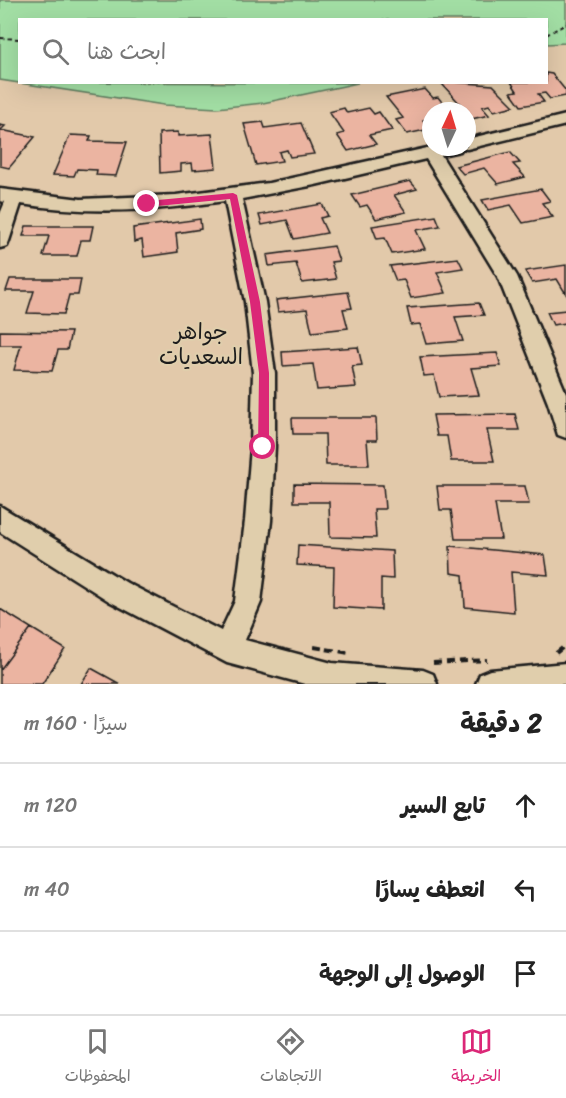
<!DOCTYPE html>
<html lang="ar">
<meta charset="utf-8">
<style>
:root{--surface:#fff;--page:#f2f2f2;--text:#222;--muted:#767676;--line:#e0e0e0;--accent:#db2777}
body{margin:0;font-family:Sriracha,"Playpen Sans Arabic",sans-serif;background:var(--page);color:var(--text);direction:rtl}
.compass{position:absolute;left:422px;top:102px;width:54px;height:54px;border-radius:50%;background:var(--surface);box-shadow:0 6px 24px #0002;rotate:4deg}
.stop{position:absolute;width:18px;height:18px;margin:-14px;border:4px solid #db2777;border-radius:50%;background:#fff}
.stop.end{background:#db2777;border-color:#fff;box-shadow:0 2px 6px #0008}
.list{margin:0;padding:0;list-style:none}
h2{display:flex;justify-content:space-between;align-items:center;height:78px;margin:0;padding:0 24px;font-size:26px}
h2 small{font-size:20px;font-weight:400;color:var(--muted)}
.list li{display:grid;grid-template-columns:39px 1fr auto;gap:18px;align-items:center;box-sizing:border-box;height:84px;padding:0 24px;border-top:2px solid var(--line)}
.list b{display:block;font-size:22px;white-space:nowrap}
.list em{font-size:20px;font-style:normal;color:var(--muted)}
.icon{flex:none;width:33px;height:33px;fill:none;stroke:currentColor;stroke-width:2;stroke-linecap:round;stroke-linejoin:round}
.map{position:relative;flex:none;width:566px;height:684px;overflow:hidden;direction:ltr}
.search{position:absolute;background:var(--surface);box-shadow:0 6px 24px #0002;left:18px;right:18px;top:18px;height:66px;display:flex;align-items:center;gap:15px;box-sizing:border-box;padding:0 21px;border-radius:0px;color:var(--muted);font-size:22px}
.sheet{height:330px;background:var(--surface)}
nav{display:flex;justify-content:space-around;align-items:center;box-sizing:border-box;height:84px;border-top:2px solid var(--line);background:var(--surface);font-size:16px;color:var(--muted)}
nav a{display:grid;justify-items:center;gap:3px}
nav .on{color:var(--accent)}
.map>svg:first-child{display:block}
</style>
<div class="map">
<svg width="566" height="684" viewBox="0 0 566 684">
<rect width="100%" height="100%" fill="#e2c9aa"/>
<filter id="ink" filterUnits="userSpaceOnUse"><feTurbulence type="fractalNoise" baseFrequency=".0167" numOctaves="2"/><feDisplacementMap in="SourceGraphic" scale="12" xChannelSelector="R" yChannelSelector="G"/><feConvolveMatrix kernelMatrix="1 2 1 2 8 2 1 2 1" color-interpolation-filters="sRGB"/></filter>
<g filter="url(#ink)">
<path fill="#a2dea4" stroke="#5f7d60" stroke-width="1.5" d="M 0,0 L 566,0 L 566,43 L 547,44 L 546,20 L 20,20 L 20,82 L 358,83 L 263,103 L 217,108 L 164,105 L 0,80 Z"/>
<path fill="#ebb4a1" stroke="#1c1c1c" stroke-width="1.5" d="M 546,73 L 552,74 L 566,91 L 566,96 L 550,99 L 545,93 L 538,94 L 544,102 L 521,106 L 511,92 L 517,91 L 511,82 L 546,82 Z
M 451,82 L 493,85 L 514,106 L 494,111 L 489,105 L 482,107 L 489,115 L 467,120 L 467,111 L 459,111 L 455,107 L 461,105 L 442,84 Z
M 425,89 L 433,98 L 438,97 L 449,111 L 431,111 L 431,119 L 423,120 L 430,129 L 407,134 L 396,120 L 403,118 L 386,97 Z
M 344,108 L 347,113 L 369,108 L 374,114 L 379,112 L 392,130 L 369,135 L 376,144 L 348,151 L 337,135 L 344,133 L 329,112 Z
M 263,122 L 265,128 L 301,123 L 314,154 L 290,157 L 287,150 L 279,152 L 282,161 L 256,165 L 244,124 Z
M 0,125 L 5,126 L 1,130 L 35,137 L 9,168 L 0,166 Z
M 178,132 L 178,136 L 212,134 L 216,168 L 193,170 L 192,163 L 181,164 L 181,171 L 160,173 L 159,133 Z
M 70,135 L 91,136 L 89,141 L 127,142 L 116,176 L 96,175 L 97,170 L 77,169 L 74,176 L 53,175 Z
M 510,152 L 520,163 L 513,164 L 525,177 L 498,184 L 484,168 L 463,174 L 456,166 Z
M 410,181 L 417,189 L 394,195 L 406,212 L 376,219 L 367,205 L 360,207 L 352,195 Z
M 541,189 L 550,201 L 542,203 L 553,217 L 523,223 L 511,205 L 488,210 L 482,200 Z
M 322,204 L 328,216 L 320,218 L 327,233 L 294,239 L 287,220 L 262,225 L 259,215 Z
M 436,216 L 440,226 L 416,230 L 425,249 L 392,254 L 385,238 L 377,239 L 372,226 Z
M 200,219 L 201,229 L 176,233 L 178,252 L 144,257 L 142,240 L 134,242 L 133,228 Z
M 26,226 L 93,226 L 90,240 L 81,240 L 77,256 L 43,256 L 49,236 L 23,236 Z
M 334,246 L 339,261 L 331,262 L 336,279 L 302,283 L 296,263 L 269,266 L 267,255 Z
M 458,258 L 463,268 L 437,272 L 446,293 L 411,298 L 404,280 L 396,281 L 390,266 Z
M 566,265 L 566,294 L 557,279 L 532,283 L 525,271 Z
M 10,279 L 81,279 L 78,295 L 69,295 L 64,314 L 27,313 L 34,291 L 6,291 Z
M 348,292 L 352,308 L 343,309 L 348,328 L 312,332 L 307,309 L 278,312 L 276,300 Z
M 479,303 L 484,315 L 455,317 L 463,341 L 426,344 L 420,324 L 411,325 L 407,308 Z
M 566,310 L 566,323 L 553,325 L 547,312 Z
M 0,331 L 71,332 L 67,350 L 58,350 L 52,371 L 14,370 L 21,345 L 0,345 Z
M 358,347 L 362,365 L 352,366 L 356,387 L 317,390 L 313,364 L 283,366 L 282,352 Z
M 497,353 L 501,366 L 471,368 L 479,395 L 439,397 L 434,375 L 424,376 L 420,357 Z
M 515,414 L 519,430 L 487,430 L 494,461 L 451,461 L 447,436 L 437,436 L 433,415 Z
M 292,418 L 376,418 L 377,440 L 367,440 L 369,465 L 326,465 L 325,434 L 293,434 Z
M 294,484 L 383,485 L 385,509 L 374,509 L 376,538 L 330,537 L 329,502 L 294,502 Z
M 437,486 L 525,486 L 529,504 L 495,504 L 501,539 L 455,539 L 451,510 L 440,510 Z
M 298,545 L 392,551 L 393,579 L 381,578 L 381,610 L 333,607 L 334,567 L 297,565 Z
M 450,546 L 545,555 L 548,575 L 511,572 L 514,612 L 465,607 L 463,575 L 451,573 Z
M 0,609 L 31,628 L 0,670 Z
M 31,628 L 65,649 L 42,684 L 0,684 L 0,670 Z
M 91,668 L 120,684 L 81,684 Z"/>
<g fill="none" stroke-linecap="round" stroke-linejoin="round">
<defs>
<path id="minor" d="M 566,115 L 566,125 L 467,149 L 462,148 L 460,151 L 441,155 L 517,276 L 566,393 L 566,438 L 558,435 L 548,403 L 498,277 L 426,159 L 315,185 L 242,199 L 265,302 L 275,373 L 275,447 L 271,521 L 261,602 L 245,640 L 332,663 L 423,670 L 433,674 L 437,684 L 305,684 L 227,663 L 109,601 L 0,532 L 0,506 L 127,583 L 221,631 L 235,601 L 245,521 L 251,447 L 253,373 L 245,302 L 225,201 C 157,211 89,215 21,204 L 9,241 L 7,246 L 0,248 L 0,214 L 5,202 L 0,201 L 0,189 L 81,199 L 176,195 L 269,183 L 432,147 L 467,147 L 467,139 Z
M 566,663 L 566,684 L 476,684 L 480,674 L 490,670 Z"/>
</defs>
<use href="#minor" stroke="#1c1c1c" stroke-width="5"/>
<path stroke="#1c1c1c" stroke-width="2" stroke-dasharray="4.5 3" stroke-linecap="butt" d="M 546,35 L 566,24
M 0,38 L 20,39"/>
<path stroke="#1c1c1c" stroke-width="4" stroke-dasharray="8 5" stroke-linecap="butt" d="M 314,647 L 349,653
M 556,653 L 566,645
M 433,663 L 487,660"/>
<use href="#minor" fill="#e0ceac" fill-rule="evenodd"/>
</g>
</g>
<path fill="#db2777" d="M 233,193 L 237,195 L 260,302 L 269,373 L 269,447 L 263,452 L 258,447 L 259,373 L 250,302 L 230,199 L 147,207 L 143,204 L 147,201 Z"/>
<g text-anchor="middle" dominant-baseline="central" stroke-width="4.5" stroke-linejoin="round" paint-order="stroke">
<g font-size="22" fill="#1c1c1c" stroke="#e0ceac">
<text x="201" y="331">جواهر<tspan x="201" dy="25">السعديات</tspan></text>
</g>
</g>
</svg>
<svg class="compass" viewBox="-18 -18 36 36"><path d="M0-13l5 13h-10z" fill="#e53935"/><path d="M0 13l5-13h-10z" fill="#767676"/></svg>
<div class="stop" style="left:263px;top:447px"></div>
<div class="stop end" style="left:147px;top:204px"></div>
<div class="search"><svg class="icon" aria-label="search" viewBox="0 0 24 24"><circle cx="10" cy="10" r="6"/><path d="M15 15l6 6"/></svg>ابحث هنا</div>
</div>
<section class="sheet">
<h2>2 دقيقة<small>سيرًا · 160 m</small></h2>
<ul class="list">
<li><svg class="icon" aria-label="ahead" viewBox="0 0 24 24"><path d="M12 20V5M6 11l6-6 6 6"/></svg><div><b>تابع السير</b></div><em>120 m</em></li>
<li><svg class="icon" aria-label="left" viewBox="0 0 24 24"><path d="M17 20v-9H6M10 6l-5 5 5 5"/></svg><div><b>انعطف يسارًا</b></div><em>40 m</em></li>
<li><svg class="icon" aria-label="arrive" viewBox="0 0 24 24"><path d="M6 21V4h12l-3 4 3 4H6"/></svg><div><b>الوصول إلى الوجهة</b></div></li>
</ul>
</section>
<nav>
<a class="on"><svg class="icon" aria-label="map" viewBox="0 0 24 24"><path d="M3 6l6-2 6 2 6-2v14l-6 2-6-2-6 2zM9 4v14M15 6v14"/></svg>الخريطة</a>
<a><svg class="icon" aria-label="directions" viewBox="0 0 24 24"><path d="M12 3l9 9-9 9-9-9zM9 14v-3h6M13 9l2 2-2 2"/></svg>الاتجاهات</a>
<a><svg class="icon" aria-label="saved" viewBox="0 0 24 24"><path d="M7 4h10v16l-5-4-5 4z"/></svg>المحفوظات</a>
</nav>
